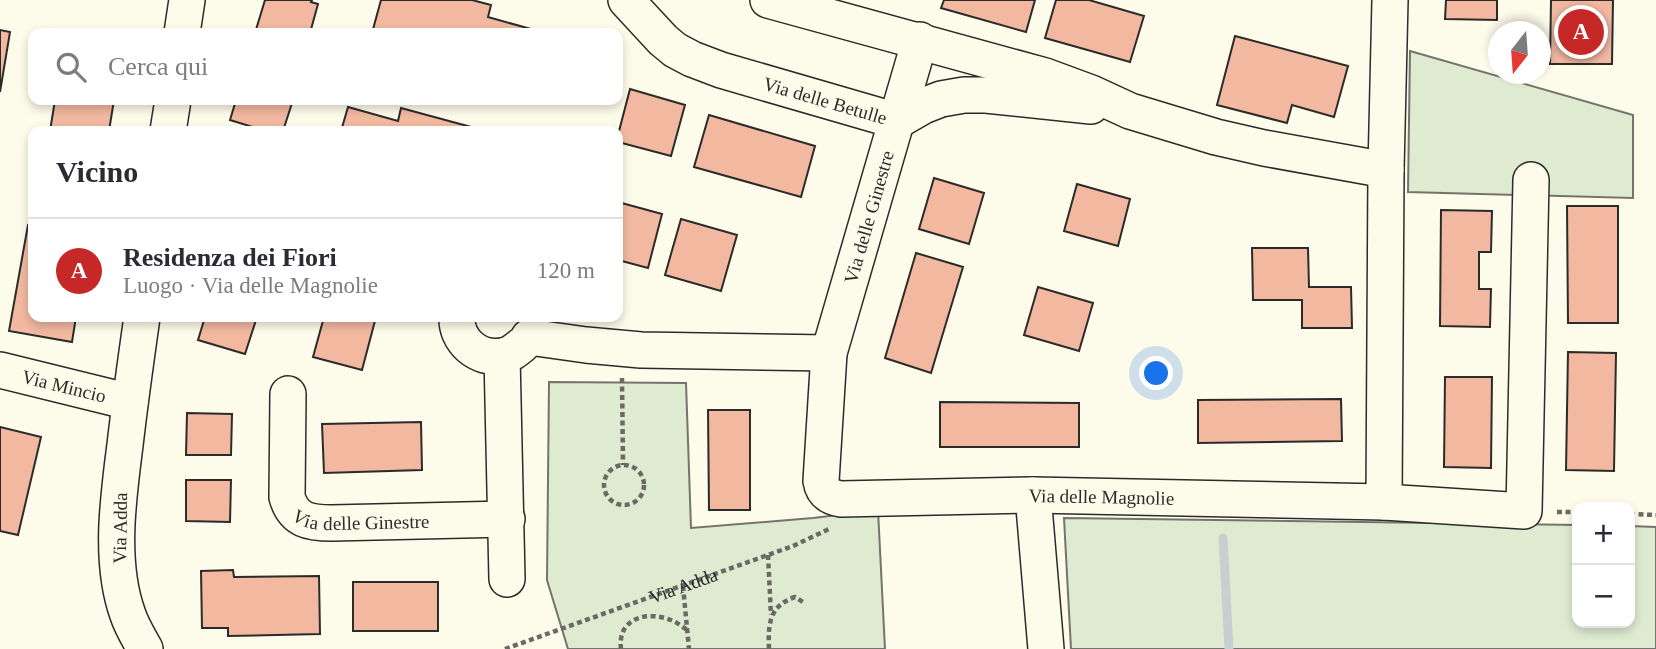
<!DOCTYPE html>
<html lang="it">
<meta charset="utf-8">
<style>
:root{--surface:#fff;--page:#f7f7f7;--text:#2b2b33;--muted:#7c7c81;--line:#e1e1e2;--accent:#c62828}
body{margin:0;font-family:"Times New Roman",serif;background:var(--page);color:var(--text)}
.controls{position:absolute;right:21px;bottom:21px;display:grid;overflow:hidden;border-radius:14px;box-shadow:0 4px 10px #0003}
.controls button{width:63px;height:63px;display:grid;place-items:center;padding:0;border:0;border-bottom:2px solid var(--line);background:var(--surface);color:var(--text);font:35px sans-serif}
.compass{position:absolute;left:1488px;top:21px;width:63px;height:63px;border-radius:50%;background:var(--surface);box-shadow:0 4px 10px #0003;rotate:197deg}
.you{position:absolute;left:1157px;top:374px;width:24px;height:24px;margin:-18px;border:5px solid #fff;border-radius:50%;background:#1a73e8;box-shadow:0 0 0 10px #1a73e833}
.badge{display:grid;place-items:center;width:46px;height:46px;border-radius:50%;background:var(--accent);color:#fff;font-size:23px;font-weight:700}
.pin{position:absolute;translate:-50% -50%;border:4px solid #fff;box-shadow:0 2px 7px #0006}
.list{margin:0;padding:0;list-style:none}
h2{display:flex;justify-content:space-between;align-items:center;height:91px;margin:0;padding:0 28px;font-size:30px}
h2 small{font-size:23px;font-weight:400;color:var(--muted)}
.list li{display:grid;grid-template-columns:46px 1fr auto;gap:21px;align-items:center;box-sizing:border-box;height:105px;padding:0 28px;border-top:2px solid var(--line)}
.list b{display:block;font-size:26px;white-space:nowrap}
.list p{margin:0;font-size:23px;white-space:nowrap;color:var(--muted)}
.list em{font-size:23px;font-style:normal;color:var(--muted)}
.icon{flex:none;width:38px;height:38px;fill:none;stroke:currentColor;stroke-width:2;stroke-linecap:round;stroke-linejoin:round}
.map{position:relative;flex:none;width:1656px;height:649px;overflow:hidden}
.search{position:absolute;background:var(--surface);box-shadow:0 4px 10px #0003;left:28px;top:28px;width:595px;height:77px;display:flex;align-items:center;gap:18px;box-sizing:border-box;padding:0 24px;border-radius:14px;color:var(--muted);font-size:26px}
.panel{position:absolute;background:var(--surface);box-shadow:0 4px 10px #0003;left:28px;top:126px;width:595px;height:196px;border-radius:14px}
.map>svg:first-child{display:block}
</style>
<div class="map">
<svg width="1656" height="649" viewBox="0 0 1656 649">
<rect width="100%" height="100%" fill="#fdfbea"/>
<path fill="#deebd1" stroke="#74746e" stroke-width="2" d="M 1410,51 L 1633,115 L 1633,198 L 1408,192 Z
M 549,382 L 686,383 L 691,528 L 813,518 L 878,510 L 885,649 L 568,649 L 547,580 Z
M 1064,518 L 1577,525 L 1577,623 L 1630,623 L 1630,526 L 1656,527 L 1656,649 L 1071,649 Z"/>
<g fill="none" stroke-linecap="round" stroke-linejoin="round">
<path stroke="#c7d0d0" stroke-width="9" d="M 1223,538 L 1229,649"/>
</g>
<path fill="#f2b8a0" stroke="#2b2b2b" stroke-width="2" d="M 265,0 L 312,0 L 311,2 L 318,4 L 310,33 L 255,33 Z
M 381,0 L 472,0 L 491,5 L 488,17 L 545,33 L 372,33 Z
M 944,0 L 1035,0 L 1026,32 L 941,8 Z
M 1056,0 L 1089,0 L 1144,16 L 1130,62 L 1045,38 Z
M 1446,0 L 1497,0 L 1497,20 L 1445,19 Z
M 1551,0 L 1613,0 L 1612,64 L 1550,64 Z
M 0,30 L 10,32 L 0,92 Z
M 1235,36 L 1348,66 L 1334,117 L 1292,105 L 1287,123 L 1217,105 Z
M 630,89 L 685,105 L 671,156 L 618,142 L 618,135 Z
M 55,100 L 114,100 L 109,131 L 50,131 Z
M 236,100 L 293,100 L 283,131 L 266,131 L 230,120 Z
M 348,107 L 398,121 L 401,108 L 486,131 L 341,131 Z
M 709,115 L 815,146 L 801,197 L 694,167 Z
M 934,178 L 984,193 L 969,244 L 919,229 Z
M 1077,184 L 1130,199 L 1118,246 L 1064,231 Z
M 618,202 L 662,214 L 648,268 L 618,260 Z
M 1567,206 L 1618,206 L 1618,323 L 1568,323 Z
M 1441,210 L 1492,211 L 1491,252 L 1479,252 L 1479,289 L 1491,289 L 1490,327 L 1440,326 Z
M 681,219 L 737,235 L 721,291 L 665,275 Z
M 28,225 L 33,226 L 33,317 L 76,317 L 72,342 L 9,331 Z
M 1252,248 L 1308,248 L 1309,287 L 1351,287 L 1352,328 L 1302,328 L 1302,300 L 1253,300 Z
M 916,253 L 963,267 L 931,373 L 885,358 Z
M 1038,287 L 1093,303 L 1079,351 L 1024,335 Z
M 205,317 L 257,317 L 245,354 L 198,340 Z
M 324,317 L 376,317 L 362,370 L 313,357 Z
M 1568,352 L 1616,353 L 1614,471 L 1566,470 Z
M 1445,377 L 1492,377 L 1491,468 L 1444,467 Z
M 1341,399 L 1342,441 L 1198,443 L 1198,400 Z
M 940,402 L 1079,403 L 1079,447 L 940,447 Z
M 708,410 L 750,410 L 750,510 L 709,510 Z
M 187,413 L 232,414 L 231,455 L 186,455 Z
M 421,422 L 422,470 L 324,473 L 322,424 Z
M 0,427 L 41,437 L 18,535 L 0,531 Z
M 186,480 L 231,480 L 230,522 L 186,521 Z
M 233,570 L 234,577 L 319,576 L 320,634 L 228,636 L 228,628 L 202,628 L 201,571 Z
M 353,582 L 438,582 L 438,631 L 353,631 Z"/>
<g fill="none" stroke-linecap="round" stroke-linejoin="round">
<defs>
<g id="minor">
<path id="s2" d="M 626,0 L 663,40 L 675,50 L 692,59 L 721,70 L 897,121 L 923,106 L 941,99 L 964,95 L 986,95 L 1091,106"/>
<path d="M 768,0 L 1045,76 L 1091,93 L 1130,111 L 1216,137 L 1264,148 L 1386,170"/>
<path d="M 182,33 L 187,0"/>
<path id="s3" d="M 920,40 L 829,353 L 821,481 C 823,493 829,497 841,499 L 1033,495 L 1384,502 L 1386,170 L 1390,0"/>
<path d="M 168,131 L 173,100"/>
<path d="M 142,317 C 136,359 130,402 125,445 C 118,499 109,563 128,615 C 132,627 139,638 145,649"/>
<path d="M 457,317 C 456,341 478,360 502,356 C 510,355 516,350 522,345"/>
<path d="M 529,337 L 586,345 L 641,350 L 829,353"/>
<path d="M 502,356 L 507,579"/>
<path id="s4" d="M 0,370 L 130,402"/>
<path id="s5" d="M 288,394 L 287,497 C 294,521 310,523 332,523 L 507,519"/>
<path d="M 1033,495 L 1046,649"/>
<path d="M 1384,502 L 1524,511 L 1531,180"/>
</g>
</defs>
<use href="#minor" stroke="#2b2b2b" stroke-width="38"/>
<g stroke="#6a6964" stroke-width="4.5" stroke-dasharray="5 3.5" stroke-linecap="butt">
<path d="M 622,378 L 623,465"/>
<circle cx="624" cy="485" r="20"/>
<path d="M 1557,512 L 1577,512"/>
<path d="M 1630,514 L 1656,515"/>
<path d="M 768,555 L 771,615"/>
<path d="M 683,586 L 689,649"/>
<path id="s1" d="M 505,649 L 793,546 L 829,529"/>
<path d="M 621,649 C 617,617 649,610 673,621 C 678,623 683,627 687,630"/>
<path d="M 769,649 C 768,624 769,606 795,597 L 803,602"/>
</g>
<use href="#minor" stroke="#fdfbea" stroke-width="35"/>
</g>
<g text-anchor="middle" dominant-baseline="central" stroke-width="5" stroke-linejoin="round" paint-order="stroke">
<g font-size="19" fill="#2b2b2b" stroke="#fdfbea">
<text stroke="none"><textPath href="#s2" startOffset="229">Via delle Betulle</textPath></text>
<text transform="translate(869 217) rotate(-74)">Via delle Ginestre</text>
<text stroke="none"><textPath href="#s4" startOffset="66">Via Mincio</textPath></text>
<text stroke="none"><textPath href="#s3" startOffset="744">Via delle Magnolie</textPath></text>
<text stroke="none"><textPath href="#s5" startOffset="189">Via delle Ginestre</textPath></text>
<text transform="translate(120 528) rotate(-89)">Via Adda</text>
<text stroke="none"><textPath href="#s1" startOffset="189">Via Adda</textPath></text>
</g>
</g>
</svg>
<div class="controls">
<button>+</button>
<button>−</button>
</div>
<svg class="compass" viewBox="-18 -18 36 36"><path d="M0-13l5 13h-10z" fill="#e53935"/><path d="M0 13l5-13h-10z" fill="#7c7c81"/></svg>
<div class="you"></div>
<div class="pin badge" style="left:1581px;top:32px">A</div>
<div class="search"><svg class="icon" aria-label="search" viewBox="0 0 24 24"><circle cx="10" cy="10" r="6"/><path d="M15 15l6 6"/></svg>Cerca qui</div>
<section class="panel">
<h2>Vicino<small></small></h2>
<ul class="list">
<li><span class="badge">A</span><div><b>Residenza dei Fiori</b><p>Luogo · Via delle Magnolie</p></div><em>120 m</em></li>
</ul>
</section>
</div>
